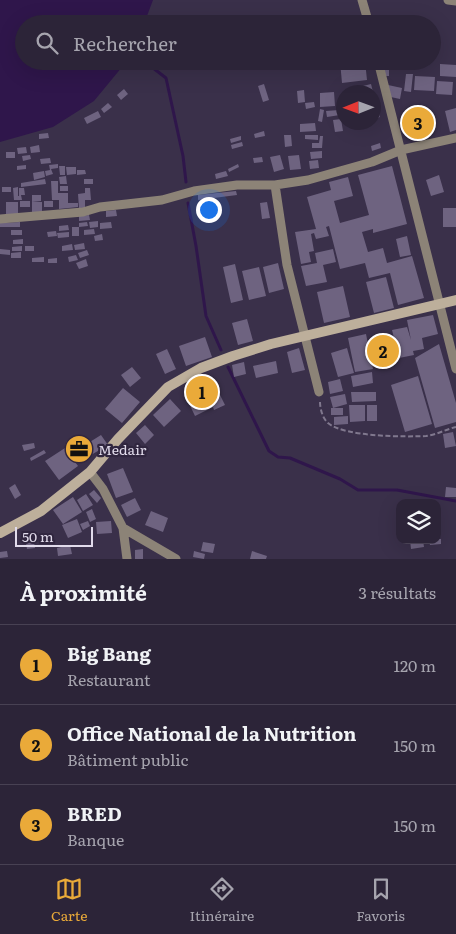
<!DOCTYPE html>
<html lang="fr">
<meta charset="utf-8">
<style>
:root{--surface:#2c2438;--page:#383043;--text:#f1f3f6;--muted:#a6a4ae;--line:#484153;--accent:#eaaa39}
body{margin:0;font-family:Literata,serif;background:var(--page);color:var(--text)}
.controls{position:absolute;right:15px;bottom:15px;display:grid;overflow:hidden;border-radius:10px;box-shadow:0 5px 20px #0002}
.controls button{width:45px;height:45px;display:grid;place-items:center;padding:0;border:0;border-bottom:1px solid var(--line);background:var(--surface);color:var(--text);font:25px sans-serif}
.compass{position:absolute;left:336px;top:85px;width:45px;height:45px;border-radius:50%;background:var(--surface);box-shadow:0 5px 20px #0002;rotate:269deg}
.scale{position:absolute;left:15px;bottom:12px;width:78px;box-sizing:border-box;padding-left:5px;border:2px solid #e1dbeb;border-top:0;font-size:14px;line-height:18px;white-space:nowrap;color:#e1dbeb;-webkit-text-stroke:4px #30263f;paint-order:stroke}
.you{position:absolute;left:208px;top:209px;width:18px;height:18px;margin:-12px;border:4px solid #fff;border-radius:50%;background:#1a73e8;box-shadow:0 0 0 8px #1a73e833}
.badge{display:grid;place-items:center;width:32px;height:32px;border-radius:50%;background:var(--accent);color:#111;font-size:16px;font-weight:700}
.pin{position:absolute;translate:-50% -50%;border:2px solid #fff;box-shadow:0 1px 5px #0006}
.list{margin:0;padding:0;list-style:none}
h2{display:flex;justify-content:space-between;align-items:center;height:65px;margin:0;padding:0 20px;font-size:21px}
h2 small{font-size:16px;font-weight:400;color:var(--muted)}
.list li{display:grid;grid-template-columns:32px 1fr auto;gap:15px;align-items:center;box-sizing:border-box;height:80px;padding:0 20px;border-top:1px solid var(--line)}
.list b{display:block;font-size:19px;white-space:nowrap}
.list p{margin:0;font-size:16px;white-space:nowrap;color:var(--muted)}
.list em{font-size:16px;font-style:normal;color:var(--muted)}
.icon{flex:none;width:28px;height:28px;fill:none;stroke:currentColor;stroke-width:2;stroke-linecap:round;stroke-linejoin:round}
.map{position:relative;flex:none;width:456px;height:559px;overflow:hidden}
.search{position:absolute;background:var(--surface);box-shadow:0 5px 20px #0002;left:15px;right:15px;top:15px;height:55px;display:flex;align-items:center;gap:12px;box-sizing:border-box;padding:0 18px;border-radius:28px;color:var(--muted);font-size:19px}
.sheet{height:305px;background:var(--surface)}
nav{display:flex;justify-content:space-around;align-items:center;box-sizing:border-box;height:70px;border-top:1px solid var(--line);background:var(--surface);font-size:14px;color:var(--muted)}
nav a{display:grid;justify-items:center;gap:2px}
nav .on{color:var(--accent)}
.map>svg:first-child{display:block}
</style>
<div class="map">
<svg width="456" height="559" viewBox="0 0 456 559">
<rect width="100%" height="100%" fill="#3a304a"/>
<path fill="#2f164b" d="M 0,0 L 153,0 L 144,24 L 24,24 L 24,61 L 127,61 L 94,101 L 53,127 L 0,142 Z"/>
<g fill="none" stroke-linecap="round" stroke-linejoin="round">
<path stroke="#2f164b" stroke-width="3" d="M 144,61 L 166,78 L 183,156 L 186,182
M 188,203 L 196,246 L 206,316 L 221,350
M 228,367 L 269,451 L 278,457 L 290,458 L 340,479 L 358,490 L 397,490 L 456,501"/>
</g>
<path fill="#6e6380" d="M 340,61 L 365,61 L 367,80 L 342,83 Z
M 392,61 L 404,61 L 404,65 L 392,64 Z
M 380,62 L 389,63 L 389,76 L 379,76 Z
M 440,64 L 456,65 L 456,77 L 440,76 Z
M 406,74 L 413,74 L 411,92 L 404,91 Z
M 415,76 L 435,77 L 434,91 L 414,90 Z
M 437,81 L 453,82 L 452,95 L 436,94 Z
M 264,84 L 269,100 L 263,102 L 258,86 Z
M 371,84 L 373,92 L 356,92 L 355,88 Z
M 388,85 L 402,88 L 400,99 L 386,96 Z
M 124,89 L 128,94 L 121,100 L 117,95 Z
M 304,90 L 305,102 L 298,103 L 297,91 Z
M 334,92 L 335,106 L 320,107 L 320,93 Z
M 374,96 L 380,117 L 374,119 Z
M 314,102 L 315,107 L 306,109 L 305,103 Z
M 108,103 L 112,107 L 104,113 L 101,109 Z
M 427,107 L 434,132 L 410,138 L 403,113 Z
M 456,108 L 456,130 L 450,132 L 445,111 Z
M 320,109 L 324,110 L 322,122 L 318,121 Z
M 339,110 L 340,115 L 327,117 L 326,111 Z
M 98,111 L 101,117 L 87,124 L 84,118 Z
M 341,119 L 343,131 L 335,132 L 333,120 Z
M 315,123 L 316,131 L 300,132 L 300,124 Z
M 264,131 L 265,136 L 255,138 L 254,134 Z
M 48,133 L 49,138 L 39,139 L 39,134 Z
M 284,135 L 291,135 L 292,146 L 285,147 Z
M 305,135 L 318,135 L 318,140 L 305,139 Z
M 241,136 L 241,140 L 231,143 L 230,139 Z
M 320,136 L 323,136 L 322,148 L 312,148 L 312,143 L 319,143 Z
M 242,142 L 243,146 L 232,149 L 231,145 Z
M 380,143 L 381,148 L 372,151 L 371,146 Z
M 39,145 L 40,152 L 31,153 L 30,147 Z
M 26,147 L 27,153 L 18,154 L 17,148 Z
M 322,151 L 322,158 L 311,159 L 310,152 Z
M 6,152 L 15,152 L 15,158 L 6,158 Z
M 30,155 L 31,159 L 23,161 L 22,156 Z
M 280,155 L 284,169 L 274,172 L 270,157 Z
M 299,155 L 301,169 L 290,170 L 288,156 Z
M 262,157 L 263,162 L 254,163 L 253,158 Z
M 50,158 L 51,163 L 41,164 L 40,159 Z
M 318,160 L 319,168 L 310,169 L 309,161 Z
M 58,164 L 58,168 L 51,169 L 53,174 L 46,176 L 45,171 L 50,170 L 49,165 Z
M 238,164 L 239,167 L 229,172 L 228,169 Z
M 26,165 L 26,169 L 17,170 L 17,166 Z
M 59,166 L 65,166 L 65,175 L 60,175 Z
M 392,166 L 407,224 L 373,233 L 373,229 L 362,232 L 368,252 L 383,248 L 387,263 L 412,256 L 424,298 L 398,305 L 390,273 L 369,278 L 365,263 L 340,269 L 329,226 L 326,227 L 329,236 L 316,239 L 314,233 L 311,234 L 314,251 L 309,252 L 311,262 L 301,264 L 295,232 L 316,229 L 307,197 L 331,190 L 329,182 L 348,177 L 353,196 L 334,201 L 340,223 L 369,215 L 358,175 Z
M 66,167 L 76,167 L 76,174 L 67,175 Z
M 77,170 L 85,170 L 86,174 L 77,175 Z
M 44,171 L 45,177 L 34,180 L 33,173 Z
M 226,171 L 228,176 L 216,179 L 215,174 Z
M 439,175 L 444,192 L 431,196 L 426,180 Z
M 66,176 L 67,184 L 60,184 L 59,177 Z
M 45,179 L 46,184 L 21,187 L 21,183 Z
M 84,179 L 93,179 L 93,184 L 84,184 Z
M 51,181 L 58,181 L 58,193 L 68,193 L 68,203 L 78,203 L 78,207 L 59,209 L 59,200 L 52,200 Z
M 60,186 L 68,186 L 68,191 L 60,191 Z
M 2,187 L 11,187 L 11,192 L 2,192 Z
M 18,187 L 18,196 L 19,196 L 19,188 L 24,188 L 25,195 L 21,195 L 22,200 L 14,200 L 13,188 Z
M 85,188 L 90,188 L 91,200 L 85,200 L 85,208 L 79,208 L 78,194 L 85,193 Z
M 236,191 L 237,195 L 198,200 L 198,195 Z
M 32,195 L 41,195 L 41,201 L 32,202 Z
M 20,201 L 30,201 L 30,207 L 20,207 Z
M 44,201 L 53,201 L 53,207 L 44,207 Z
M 6,202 L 18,202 L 18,214 L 6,214 Z
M 32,202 L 42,202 L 42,212 L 32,212 Z
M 267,202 L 270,218 L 262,219 L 260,203 Z
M 197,205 L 208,205 L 208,209 L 197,209 Z
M 443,208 L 456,208 L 456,227 L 443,227 Z
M 116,210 L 117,216 L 106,217 L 106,211 Z
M 89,215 L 90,220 L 79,221 L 79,216 Z
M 98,221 L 98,227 L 90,228 L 89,222 Z
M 20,222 L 20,227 L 0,227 L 0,223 Z
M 87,222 L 88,226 L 79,227 L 79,223 Z
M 111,222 L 112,228 L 100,229 L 100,223 Z
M 68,225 L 69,230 L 59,231 L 59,226 Z
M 72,227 L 79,227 L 79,236 L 72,236 Z
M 94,229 L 95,234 L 84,235 L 84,230 Z
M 11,230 L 22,230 L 22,235 L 11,235 Z
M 56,231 L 57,236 L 48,237 L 47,232 Z
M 69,232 L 69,237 L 58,238 L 57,233 Z
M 102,234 L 103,240 L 95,241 L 94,236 Z
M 407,236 L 411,255 L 400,257 L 396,239 Z
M 23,239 L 23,244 L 13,244 L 13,240 Z
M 84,243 L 85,249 L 75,250 L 74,245 Z
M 72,244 L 73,250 L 62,251 L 62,246 Z
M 22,246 L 22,251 L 12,251 L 12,247 Z
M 25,246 L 34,246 L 34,251 L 25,251 Z
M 0,249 L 10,250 L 10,255 L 0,254 Z
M 333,249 L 336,262 L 323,265 L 327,282 L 306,286 L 301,266 L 317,263 L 315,253 Z
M 87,250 L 89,255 L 80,258 L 78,253 Z
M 21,252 L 21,258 L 11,258 L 11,253 Z
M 76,255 L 78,260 L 69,262 L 68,257 Z
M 44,257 L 44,262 L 32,262 L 32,258 Z
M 57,258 L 57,263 L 48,263 L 48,259 Z
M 86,259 L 88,266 L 79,269 L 76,263 Z
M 278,263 L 284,289 L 269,293 L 263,267 Z
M 235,264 L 243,300 L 231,303 L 223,267 Z
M 259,267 L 266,296 L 249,300 L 242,271 Z
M 386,277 L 394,308 L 374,313 L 366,282 Z
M 343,286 L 350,317 L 324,323 L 317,292 Z
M 433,315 L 438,334 L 422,338 L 424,349 L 413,351 L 414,355 L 399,358 L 392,330 L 407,327 L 411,340 L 407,320 Z
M 247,319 L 253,341 L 238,345 L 232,323 Z
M 366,334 L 373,369 L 355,372 L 348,338 Z
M 205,337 L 212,357 L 186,366 L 179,346 Z
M 386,343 L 391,365 L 376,368 L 371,346 Z
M 439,344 L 456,403 L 456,422 L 435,428 L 415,358 Z
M 299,348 L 305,370 L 292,373 L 287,352 Z
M 347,348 L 354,373 L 338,377 L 331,353 Z
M 167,349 L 176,369 L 165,374 L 156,354 Z
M 276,361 L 278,373 L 256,378 L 253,366 Z
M 244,362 L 246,374 L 234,377 L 232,365 Z
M 132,367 L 141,378 L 130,387 L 121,375 Z
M 372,372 L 373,383 L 353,387 L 351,376 Z
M 418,376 L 432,424 L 405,432 L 391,385 Z
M 340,379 L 343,391 L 330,394 L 328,382 Z
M 213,381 L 225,405 L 214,410 L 213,407 L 195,416 L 185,395 Z
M 123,388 L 140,402 L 122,423 L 105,409 Z
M 351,392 L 376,392 L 376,401 L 352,402 Z
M 345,394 L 347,404 L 333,408 L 330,397 Z
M 170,399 L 181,411 L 164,427 L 153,415 Z
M 349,405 L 365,405 L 365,421 L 350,422 Z
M 367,405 L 377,405 L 377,421 L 367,421 Z
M 331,408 L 343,408 L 343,415 L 331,415 Z
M 348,416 L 348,424 L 334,425 L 334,417 Z
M 145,425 L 154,435 L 145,444 L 136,433 Z
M 453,432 L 456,446 L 445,448 L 443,434 Z
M 101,435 L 108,445 L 91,455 L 85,445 Z
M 78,436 L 90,457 L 78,463 L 66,442 Z
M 34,443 L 35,448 L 24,451 L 22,445 Z
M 65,448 L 78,466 L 59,480 L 45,461 Z
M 44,450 L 46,453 L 31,461 L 30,458 Z
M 123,468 L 133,492 L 116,498 L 107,474 Z
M 15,484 L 21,495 L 15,499 L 9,488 Z
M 446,487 L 456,488 L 456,497 L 445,497 Z
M 94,490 L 101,498 L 97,503 L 89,494 Z
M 86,494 L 93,505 L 83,511 L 77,500 Z
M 73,497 L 82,512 L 63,524 L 53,510 Z
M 135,498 L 141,510 L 127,517 L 121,505 Z
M 92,509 L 96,519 L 90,522 L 86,512 Z
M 151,511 L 168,518 L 163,532 L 145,525 Z
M 77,519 L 82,532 L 68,538 L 62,525 Z
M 88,521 L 90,526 L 83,530 L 80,524 Z
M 111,521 L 112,533 L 97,534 L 96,522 Z
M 437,539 L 441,539 L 441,544 L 430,545 L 429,540 Z
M 410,540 L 423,540 L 424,547 L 411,549 Z
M 34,542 L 35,548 L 27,549 L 26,543 Z
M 203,542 L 215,544 L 213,553 L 201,551 Z
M 70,545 L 72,554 L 58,556 L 57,548 Z
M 143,549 L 143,559 L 135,559 L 135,550 Z
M 7,551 L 8,557 L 0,558 L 0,552 Z
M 194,551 L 205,554 L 204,559 L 193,557 Z
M 252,551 L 267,556 L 266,559 L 250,559 Z"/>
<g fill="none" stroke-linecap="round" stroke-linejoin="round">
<path stroke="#80788e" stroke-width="2" stroke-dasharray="5 2.5" stroke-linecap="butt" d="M 320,402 C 320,409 323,419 328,423 C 344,437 405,437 426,436 C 436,435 447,429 456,427"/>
<path stroke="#8c8377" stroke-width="9" d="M 362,0 L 369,24
M 448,0 L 456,1
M 378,61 L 456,369
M 275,185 L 287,265 L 319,392
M 0,219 L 83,212 L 100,207 L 162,200 L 194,191 L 237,185 L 275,185 L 308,180 L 372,162 L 401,150 L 456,138
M 90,472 L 103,489 L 123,528 L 127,559
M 123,528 L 176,559"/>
<path stroke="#bdaf9b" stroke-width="10" d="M 0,533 L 41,511 L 90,472 L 118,439 L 168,387 L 201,368 L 233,356 L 271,344 L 456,300"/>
</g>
<defs>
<symbol id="office-disc" viewBox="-11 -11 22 22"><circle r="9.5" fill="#eaaa39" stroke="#30263f"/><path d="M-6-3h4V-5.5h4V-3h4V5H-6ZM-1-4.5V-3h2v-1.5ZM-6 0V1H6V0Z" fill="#111"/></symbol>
</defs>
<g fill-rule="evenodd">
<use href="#office-disc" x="63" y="433" width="32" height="32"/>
</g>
<g text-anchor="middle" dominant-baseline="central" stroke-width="4.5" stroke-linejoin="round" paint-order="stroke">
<g font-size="14" fill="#e1dbeb" stroke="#30263f" text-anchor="start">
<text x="98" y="449">Medair</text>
</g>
</g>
</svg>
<div class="controls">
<button><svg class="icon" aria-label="layers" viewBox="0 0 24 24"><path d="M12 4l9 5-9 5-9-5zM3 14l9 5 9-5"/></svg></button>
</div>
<svg class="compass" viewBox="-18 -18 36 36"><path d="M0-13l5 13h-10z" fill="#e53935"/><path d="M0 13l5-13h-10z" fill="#a6a4ae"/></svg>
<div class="scale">50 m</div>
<div class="you"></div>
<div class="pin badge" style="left:202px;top:392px">1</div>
<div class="pin badge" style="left:383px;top:351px">2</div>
<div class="pin badge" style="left:418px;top:123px">3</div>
<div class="search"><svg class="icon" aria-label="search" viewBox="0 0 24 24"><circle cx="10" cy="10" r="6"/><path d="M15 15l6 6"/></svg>Rechercher</div>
</div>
<section class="sheet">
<h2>À proximité<small>3 résultats</small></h2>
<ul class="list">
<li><span class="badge">1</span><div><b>Big Bang</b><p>Restaurant</p></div><em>120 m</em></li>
<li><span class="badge">2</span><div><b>Office National de la Nutrition</b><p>Bâtiment public</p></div><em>150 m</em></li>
<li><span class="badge">3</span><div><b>BRED</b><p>Banque</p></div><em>150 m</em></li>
</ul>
</section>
<nav>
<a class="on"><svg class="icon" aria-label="map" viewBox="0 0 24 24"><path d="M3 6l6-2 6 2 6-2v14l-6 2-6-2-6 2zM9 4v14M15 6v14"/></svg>Carte</a>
<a><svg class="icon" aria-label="directions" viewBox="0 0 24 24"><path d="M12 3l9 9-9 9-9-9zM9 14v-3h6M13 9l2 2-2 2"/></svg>Itinéraire</a>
<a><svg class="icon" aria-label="saved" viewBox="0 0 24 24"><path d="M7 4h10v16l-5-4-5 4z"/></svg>Favoris</a>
</nav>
